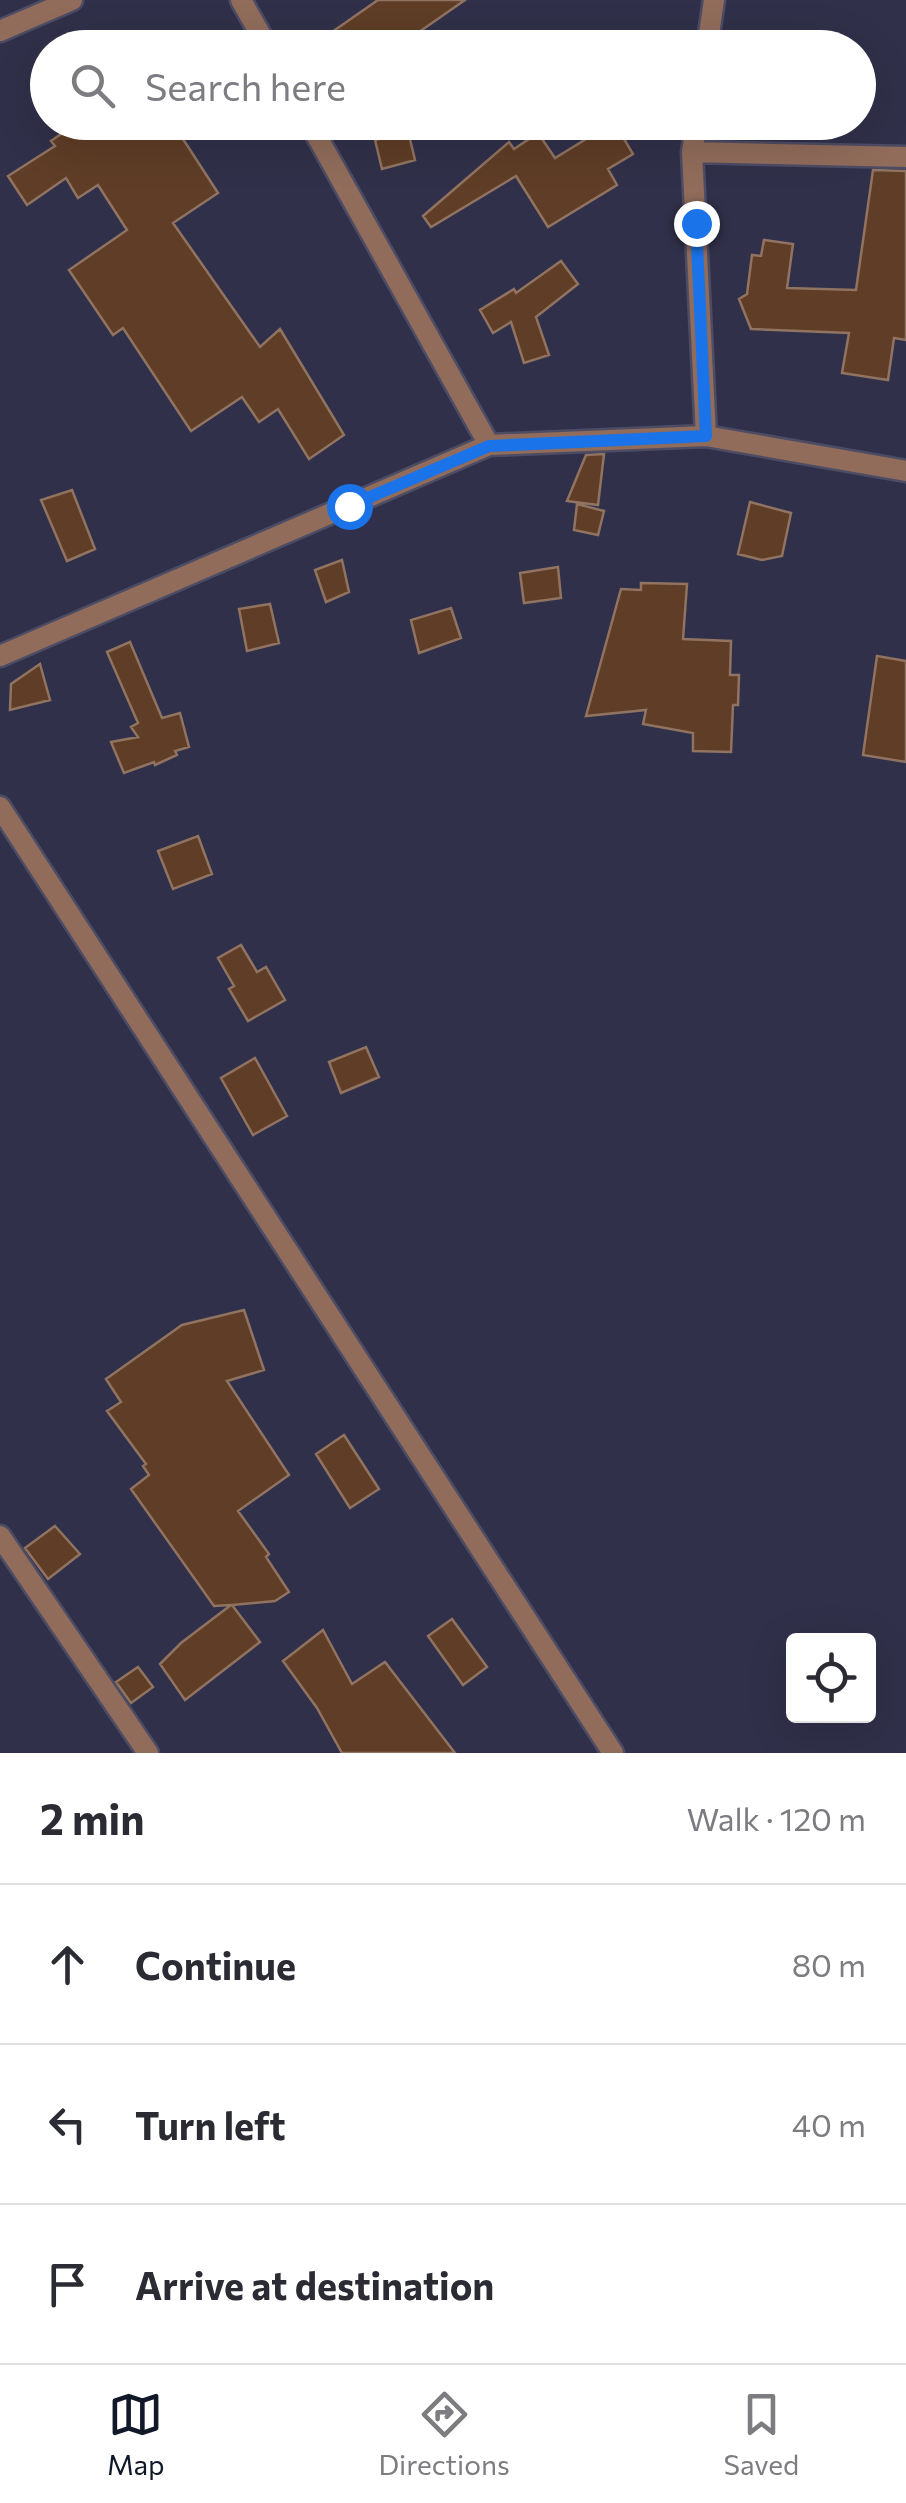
<!DOCTYPE html>
<meta charset="utf-8">
<style>
:root{--surface:#fff;--page:#f2f2f3;--text:#2b2b33;--muted:#7c7c81;--line:#e1e1e2;--accent:#111827}
body{margin:0;font-family:Commissioner,sans-serif;background:var(--page);color:var(--text)}
.controls{position:absolute;right:30px;bottom:30px;display:grid;overflow:hidden;border-radius:10px;box-shadow:0 10px 40px #0002}
.controls button{width:90px;height:90px;display:grid;place-items:center;padding:0;border:0;border-bottom:2px solid var(--line);background:var(--surface);color:var(--text);font:50px sans-serif}
.stop{position:absolute;width:30px;height:30px;margin:-22px;border:8px solid #1a73e8;border-radius:50%;background:#fff}
.stop.end{background:#1a73e8;border-color:#fff;box-shadow:0 2px 10px #0008}
.list{margin:0;padding:0;list-style:none}
h2{display:flex;justify-content:space-between;align-items:center;height:130px;margin:0;padding:0 40px;font-size:42px}
h2 small{font-size:32px;font-weight:400;color:var(--muted)}
.list li{display:grid;grid-template-columns:65px 1fr auto;gap:30px;align-items:center;box-sizing:border-box;height:160px;padding:0 40px;border-top:2px solid var(--line)}
.list b{display:block;font-size:38px;white-space:nowrap}
.list em{font-size:32px;font-style:normal;color:var(--muted)}
.icon{flex:none;width:55px;height:55px;fill:none;stroke:currentColor;stroke-width:2;stroke-linecap:round;stroke-linejoin:round}
.map{position:relative;flex:none;width:906px;height:1753px;overflow:hidden}
.search{position:absolute;background:var(--surface);box-shadow:0 10px 40px #0002;left:30px;right:30px;top:30px;height:110px;display:flex;align-items:center;gap:25px;box-sizing:border-box;padding:0 35px;border-radius:55px;color:var(--muted);font-size:38px}
.sheet{height:610px;background:var(--surface)}
nav{display:flex;justify-content:space-around;align-items:center;box-sizing:border-box;height:140px;border-top:2px solid var(--line);background:var(--surface);font-size:28px;color:var(--muted)}
nav a{display:grid;justify-items:center;gap:5px}
nav .on{color:var(--accent)}
.map>svg:first-child{display:block}
</style>
<div class="map">
<svg width="906" height="1753" viewBox="0 0 906 1753">
<rect width="100%" height="100%" fill="#31304a"/>
<path fill="#5f3d26" stroke="#907360" stroke-width="2.5" d="M 378,0 L 465,0 L 396,48 L 309,48 Z
M 78,122 L 172,122 L 218,193 L 173,223 L 260,347 L 280,329 L 344,435 L 309,459 L 278,409 L 259,422 L 242,397 L 191,431 L 123,328 L 113,335 L 69,270 L 127,230 L 98,185 L 78,198 L 66,178 L 27,205 L 8,176 L 55,146 L 51,141 Z
M 614,122 L 633,154 L 608,169 L 617,185 L 548,227 L 516,176 L 431,227 L 423,216 L 509,142 L 514,149 L 538,133 L 555,158 Z
M 408,131 L 415,160 L 382,169 L 375,140 Z
M 873,170 L 906,171 L 906,340 L 894,338 L 888,380 L 842,373 L 849,333 L 751,329 L 739,299 L 747,294 L 752,255 L 761,256 L 764,240 L 793,244 L 787,288 L 856,290 Z
M 561,261 L 578,284 L 536,317 L 549,355 L 524,363 L 511,322 L 493,333 L 480,310 L 514,289 L 516,293 Z
M 604,454 L 598,505 L 567,501 L 586,455 Z
M 72,490 L 95,549 L 67,561 L 41,500 Z
M 750,502 L 791,513 L 782,556 L 762,560 L 738,554 Z
M 577,504 L 604,511 L 598,535 L 574,530 Z
M 342,560 L 349,592 L 326,602 L 315,570 Z
M 558,567 L 561,598 L 524,603 L 520,573 Z
M 641,583 L 687,584 L 683,639 L 731,641 L 730,675 L 739,675 L 738,705 L 733,705 L 731,752 L 693,751 L 693,733 L 643,724 L 646,710 L 586,716 L 621,589 L 641,590 Z
M 270,604 L 279,643 L 247,651 L 239,609 Z
M 451,608 L 461,638 L 419,653 L 411,620 Z
M 130,642 L 162,718 L 180,713 L 189,747 L 175,751 L 177,755 L 155,765 L 154,762 L 124,773 L 111,742 L 138,737 L 131,727 L 138,723 L 107,652 Z
M 877,656 L 906,661 L 906,762 L 863,755 Z
M 40,664 L 50,700 L 10,710 L 11,684 Z
M 198,836 L 212,874 L 173,889 L 158,851 Z
M 241,945 L 257,972 L 266,967 L 285,1000 L 248,1021 L 229,989 L 234,986 L 218,958 Z
M 366,1047 L 379,1077 L 341,1093 L 329,1062 Z
M 255,1058 L 287,1116 L 253,1135 L 221,1078 Z
M 244,1310 L 264,1370 L 227,1381 L 289,1475 L 238,1511 L 269,1554 L 266,1557 L 289,1592 L 275,1601 L 232,1605 L 260,1642 L 185,1700 L 160,1664 L 181,1643 L 231,1605 L 214,1606 L 131,1489 L 149,1475 L 143,1466 L 146,1464 L 107,1411 L 121,1402 L 106,1379 L 182,1325 Z
M 344,1435 L 379,1489 L 350,1508 L 316,1454 Z
M 55,1526 L 80,1554 L 48,1579 L 25,1548 Z
M 452,1619 L 487,1667 L 463,1685 L 428,1636 Z
M 323,1630 L 352,1684 L 385,1662 L 455,1753 L 342,1753 L 317,1708 L 283,1661 Z
M 138,1667 L 153,1687 L 131,1703 L 116,1682 Z"/>
<g fill="none" stroke-linecap="round" stroke-linejoin="round">
<defs>
<path id="street" d="M 241,0 L 268,48
M 0,31 L 72,0
M 707,48 L 714,0
M 309,122 L 489,445
M 697,122 L 692,152 L 706,436
M 692,152 L 906,157
M 0,656 L 489,445 L 706,436 L 906,471
M 0,807 L 613,1753
M 0,1536 L 148,1753"/>
</defs>
<use href="#street" stroke="#4d4c65" stroke-width="25"/>
<use href="#street" stroke="#916c5b" stroke-width="20"/>
</g>
<g fill="none" stroke-linecap="round" stroke-linejoin="round">
<path stroke="#1a73e8" stroke-width="12" d="M 349,506 L 489,446 L 706,436 L 696,223"/>
</g>
</svg>
<div class="controls">
<button><svg class="icon" aria-label="locate" viewBox="0 0 24 24"><circle cx="12" cy="12" r="6"/><path d="M12 2v4M12 18v4M2 12h4M18 12h4"/></svg></button>
</div>
<div class="stop" style="left:349px;top:506px"></div>
<div class="stop end" style="left:696px;top:223px"></div>
<div class="search"><svg class="icon" aria-label="search" viewBox="0 0 24 24"><circle cx="10" cy="10" r="6"/><path d="M15 15l6 6"/></svg>Search here</div>
</div>
<section class="sheet">
<h2>2 min<small>Walk · 120 m</small></h2>
<ul class="list">
<li><svg class="icon" aria-label="ahead" viewBox="0 0 24 24"><path d="M12 20V5M6 11l6-6 6 6"/></svg><div><b>Continue</b></div><em>80 m</em></li>
<li><svg class="icon" aria-label="left" viewBox="0 0 24 24"><path d="M17 20v-9H6M10 6l-5 5 5 5"/></svg><div><b>Turn left</b></div><em>40 m</em></li>
<li><svg class="icon" aria-label="arrive" viewBox="0 0 24 24"><path d="M6 21V4h12l-3 4 3 4H6"/></svg><div><b>Arrive at destination</b></div></li>
</ul>
</section>
<nav>
<a class="on"><svg class="icon" aria-label="map" viewBox="0 0 24 24"><path d="M3 6l6-2 6 2 6-2v14l-6 2-6-2-6 2zM9 4v14M15 6v14"/></svg>Map</a>
<a><svg class="icon" aria-label="directions" viewBox="0 0 24 24"><path d="M12 3l9 9-9 9-9-9zM9 14v-3h6M13 9l2 2-2 2"/></svg>Directions</a>
<a><svg class="icon" aria-label="saved" viewBox="0 0 24 24"><path d="M7 4h10v16l-5-4-5 4z"/></svg>Saved</a>
</nav>
